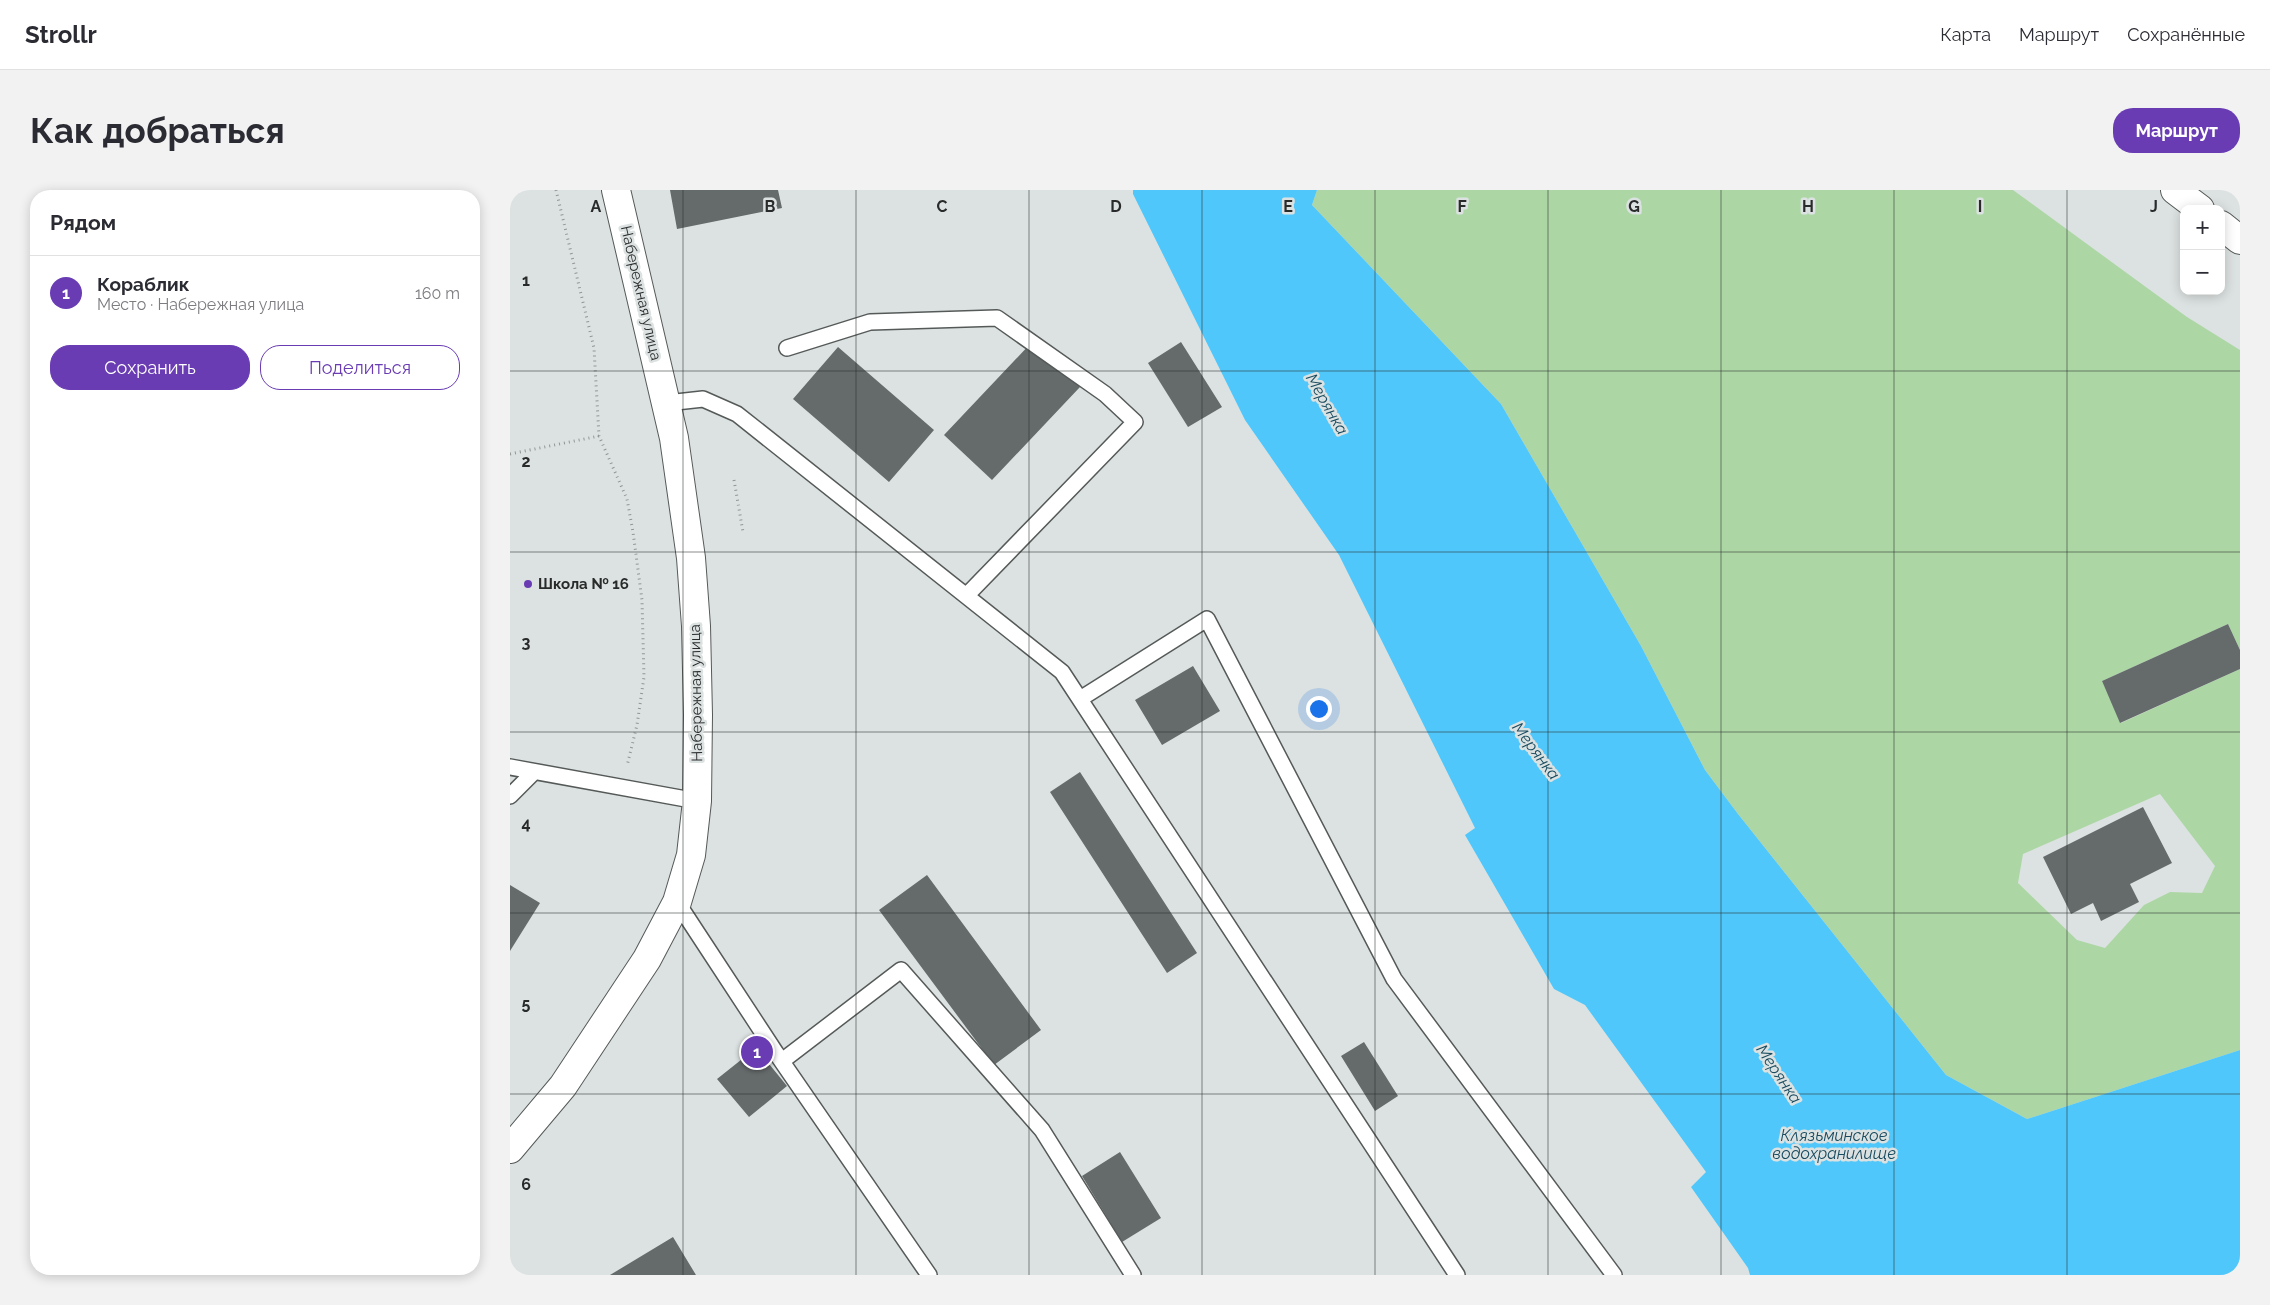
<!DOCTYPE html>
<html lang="ru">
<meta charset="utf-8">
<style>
:root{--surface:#fff;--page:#f2f2f3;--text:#2b2b33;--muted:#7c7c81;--line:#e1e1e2;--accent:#693cb3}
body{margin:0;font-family:Raleway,sans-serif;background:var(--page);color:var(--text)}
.controls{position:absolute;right:15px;top:15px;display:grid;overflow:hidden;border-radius:10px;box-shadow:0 2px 12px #0003}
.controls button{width:45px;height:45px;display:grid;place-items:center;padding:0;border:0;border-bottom:1px solid var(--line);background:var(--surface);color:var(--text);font:25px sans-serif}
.you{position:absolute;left:808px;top:518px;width:18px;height:18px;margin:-12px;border:4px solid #fff;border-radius:50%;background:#1a73e8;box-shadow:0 0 0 8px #1a73e833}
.badge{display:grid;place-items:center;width:32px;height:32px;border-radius:50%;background:var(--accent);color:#fff;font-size:16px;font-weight:700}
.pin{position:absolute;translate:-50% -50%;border:2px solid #fff;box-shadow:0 1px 5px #0006}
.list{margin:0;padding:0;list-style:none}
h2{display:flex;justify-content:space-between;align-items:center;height:65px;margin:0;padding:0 20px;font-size:21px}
h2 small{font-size:16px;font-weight:400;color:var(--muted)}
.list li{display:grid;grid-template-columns:32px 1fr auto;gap:15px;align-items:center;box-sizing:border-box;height:75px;padding:0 20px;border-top:1px solid var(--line)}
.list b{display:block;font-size:19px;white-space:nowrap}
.list p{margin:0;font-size:16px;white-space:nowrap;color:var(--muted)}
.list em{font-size:16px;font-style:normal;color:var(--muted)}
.actions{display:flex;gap:10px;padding:15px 20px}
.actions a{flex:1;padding:11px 0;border:1px solid var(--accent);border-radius:20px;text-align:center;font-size:18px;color:var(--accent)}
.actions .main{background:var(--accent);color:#fff}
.map{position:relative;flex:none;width:1730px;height:1085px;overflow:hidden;border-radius:20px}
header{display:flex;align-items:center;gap:30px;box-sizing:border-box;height:70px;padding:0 25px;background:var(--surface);border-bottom:1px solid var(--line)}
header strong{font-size:24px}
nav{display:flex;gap:28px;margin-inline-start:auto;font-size:18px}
.intro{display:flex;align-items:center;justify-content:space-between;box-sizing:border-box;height:120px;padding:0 30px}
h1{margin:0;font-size:35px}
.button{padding:12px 22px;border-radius:20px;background:var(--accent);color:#fff;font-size:18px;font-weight:700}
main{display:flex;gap:30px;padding:0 30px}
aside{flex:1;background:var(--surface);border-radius:20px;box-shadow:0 2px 12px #0003}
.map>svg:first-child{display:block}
</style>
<header>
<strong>Strollr</strong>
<nav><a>Карта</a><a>Маршрут</a><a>Сохранённые</a></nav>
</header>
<div class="intro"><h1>Как добраться</h1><a class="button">Маршрут</a></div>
<main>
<aside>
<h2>Рядом<small></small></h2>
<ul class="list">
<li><span class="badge">1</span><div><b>Кораблик</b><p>Место · Набережная улица</p></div><em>160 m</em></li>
</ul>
<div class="actions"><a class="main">Сохранить</a><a>Поделиться</a></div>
</aside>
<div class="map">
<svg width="1730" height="1085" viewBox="0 0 1730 1085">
<rect width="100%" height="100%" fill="#dce2e1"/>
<path fill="#acd7a5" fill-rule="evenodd" d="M 807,0 L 1503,0 L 1677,127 L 1730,160 L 1730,460 L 1718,434 L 1592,491 L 1611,533 L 1730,479 L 1730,860 L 1517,929 L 1436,885 L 1228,624 L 1195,580 L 1131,456 L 991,214 L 802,15 ZM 1650,604 L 1705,676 L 1692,703 L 1660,702 L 1634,715 L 1595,758 L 1567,750 L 1508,693 L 1513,664 Z"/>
<path fill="#4fc7fa" d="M 623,0 L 807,0 L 802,15 L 991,214 L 1131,456 L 1195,580 L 1228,624 L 1436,885 L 1517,929 L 1730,860 L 1730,1085 L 1240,1085 L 1238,1078 L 1181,997 L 1196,982 L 1075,815 L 1044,799 L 955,645 L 965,638 L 829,365 L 735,230 L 623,4 Z"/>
<path fill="#656a6b" d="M 160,0 L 268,0 L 272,18 L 167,39 Z
M 522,152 L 570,197 L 482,290 L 434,245 Z
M 671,152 L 712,217 L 678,237 L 638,173 Z
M 328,157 L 424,240 L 379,292 L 283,209 Z
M 1718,434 L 1730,460 L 1730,479 L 1610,533 L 1592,491 Z
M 683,476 L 710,521 L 652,555 L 625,510 Z
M 570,582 L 687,763 L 657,783 L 540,602 Z
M 1633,617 L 1662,673 L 1620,694 L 1629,712 L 1591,731 L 1583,713 L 1561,724 L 1533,667 Z
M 417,685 L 531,840 L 484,875 L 369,720 Z
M 0,695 L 30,713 L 0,761 Z
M 854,852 L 888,906 L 865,921 L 831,866 Z
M 246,858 L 277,896 L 239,927 L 207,889 Z
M 610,962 L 651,1028 L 612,1052 L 572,986 Z
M 163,1047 L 186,1085 L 100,1085 Z"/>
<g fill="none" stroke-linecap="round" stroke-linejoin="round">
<defs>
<path id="lane" d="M 277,158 L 360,132 L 487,128 L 595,204 L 625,232 L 457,405
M 157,213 L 193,209 L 227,224 L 552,482 L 947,1085
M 570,509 L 697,429 L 884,789 L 1104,1085
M 0,577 L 187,611
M 0,606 L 24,582
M 167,712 L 266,863 L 419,1085
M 272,871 L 391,780 L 532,940 L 623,1085"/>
<path id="secondary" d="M 1665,0 L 1690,19
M 1711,35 L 1730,50
M 0,959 L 53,896 L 137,769 L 167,712 L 181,665 L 187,611 L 188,525 L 186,436 L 181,368 L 164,248 L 106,0"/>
</defs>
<use href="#lane" stroke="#555a59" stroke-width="18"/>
<use href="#secondary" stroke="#555a59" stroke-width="30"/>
<path stroke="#919595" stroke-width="3" stroke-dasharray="1 4" stroke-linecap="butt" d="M 46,0 L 84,158 L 89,246 L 117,309 L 123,342 L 132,410 L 134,487 L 127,535 L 117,576
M 0,264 L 89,246
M 224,290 L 233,342"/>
<use href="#lane" stroke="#fff" stroke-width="15"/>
<use href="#secondary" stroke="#fff" stroke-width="28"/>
</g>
<path fill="none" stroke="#292b2b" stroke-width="1" stroke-opacity="0.55" d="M 173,0 L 173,1085M 346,0 L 346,1085M 519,0 L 519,1085M 692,0 L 692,1085M 865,0 L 865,1085M 1038,0 L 1038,1085M 1211,0 L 1211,1085M 1384,0 L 1384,1085M 1557,0 L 1557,1085M 0,181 L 1730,181M 0,362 L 1730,362M 0,542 L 1730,542M 0,723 L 1730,723M 0,904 L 1730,904"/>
<circle fill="#693cb3" stroke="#dce2e1" stroke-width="2" cx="18" cy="394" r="5"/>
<g text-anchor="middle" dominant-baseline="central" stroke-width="5" stroke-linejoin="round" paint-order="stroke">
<g font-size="15" fill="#292b2b" stroke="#dce2e1">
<text transform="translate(131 103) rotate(77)">Набережная улица</text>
<text transform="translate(186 503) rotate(-91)">Набережная улица</text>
</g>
<g font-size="15" font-weight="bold" fill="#292b2b" stroke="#dce2e1" text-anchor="start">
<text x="28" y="394">Школа № 16</text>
</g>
<g font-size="16" font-style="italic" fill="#184a5f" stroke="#dce2e1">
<text transform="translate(817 214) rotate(60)">Мерянка</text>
<text transform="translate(1026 561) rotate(53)">Мерянка</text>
<text transform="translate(1269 884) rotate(56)">Мерянка</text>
<text x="1324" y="945">Клязьминское<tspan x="1324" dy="18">водохранилище</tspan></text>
</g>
</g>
<g font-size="16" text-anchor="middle" font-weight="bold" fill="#292b2b" stroke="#dce2e1" stroke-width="5" stroke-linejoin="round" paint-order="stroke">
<text x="86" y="22">A</text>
<text x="260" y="22">B</text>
<text x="432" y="22">C</text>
<text x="606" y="22">D</text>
<text x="778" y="22">E</text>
<text x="952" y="22">F</text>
<text x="1124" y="22">G</text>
<text x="1298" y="22">H</text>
<text x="1470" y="22">I</text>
<text x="1644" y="22">J</text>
<text x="16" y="96">1</text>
<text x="16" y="277">2</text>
<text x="16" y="458">3</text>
<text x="16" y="639">4</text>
<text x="16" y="819">5</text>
<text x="16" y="1000">6</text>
</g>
</svg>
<div class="controls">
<button>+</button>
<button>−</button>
</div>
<div class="you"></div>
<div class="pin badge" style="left:247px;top:862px">1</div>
</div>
</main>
